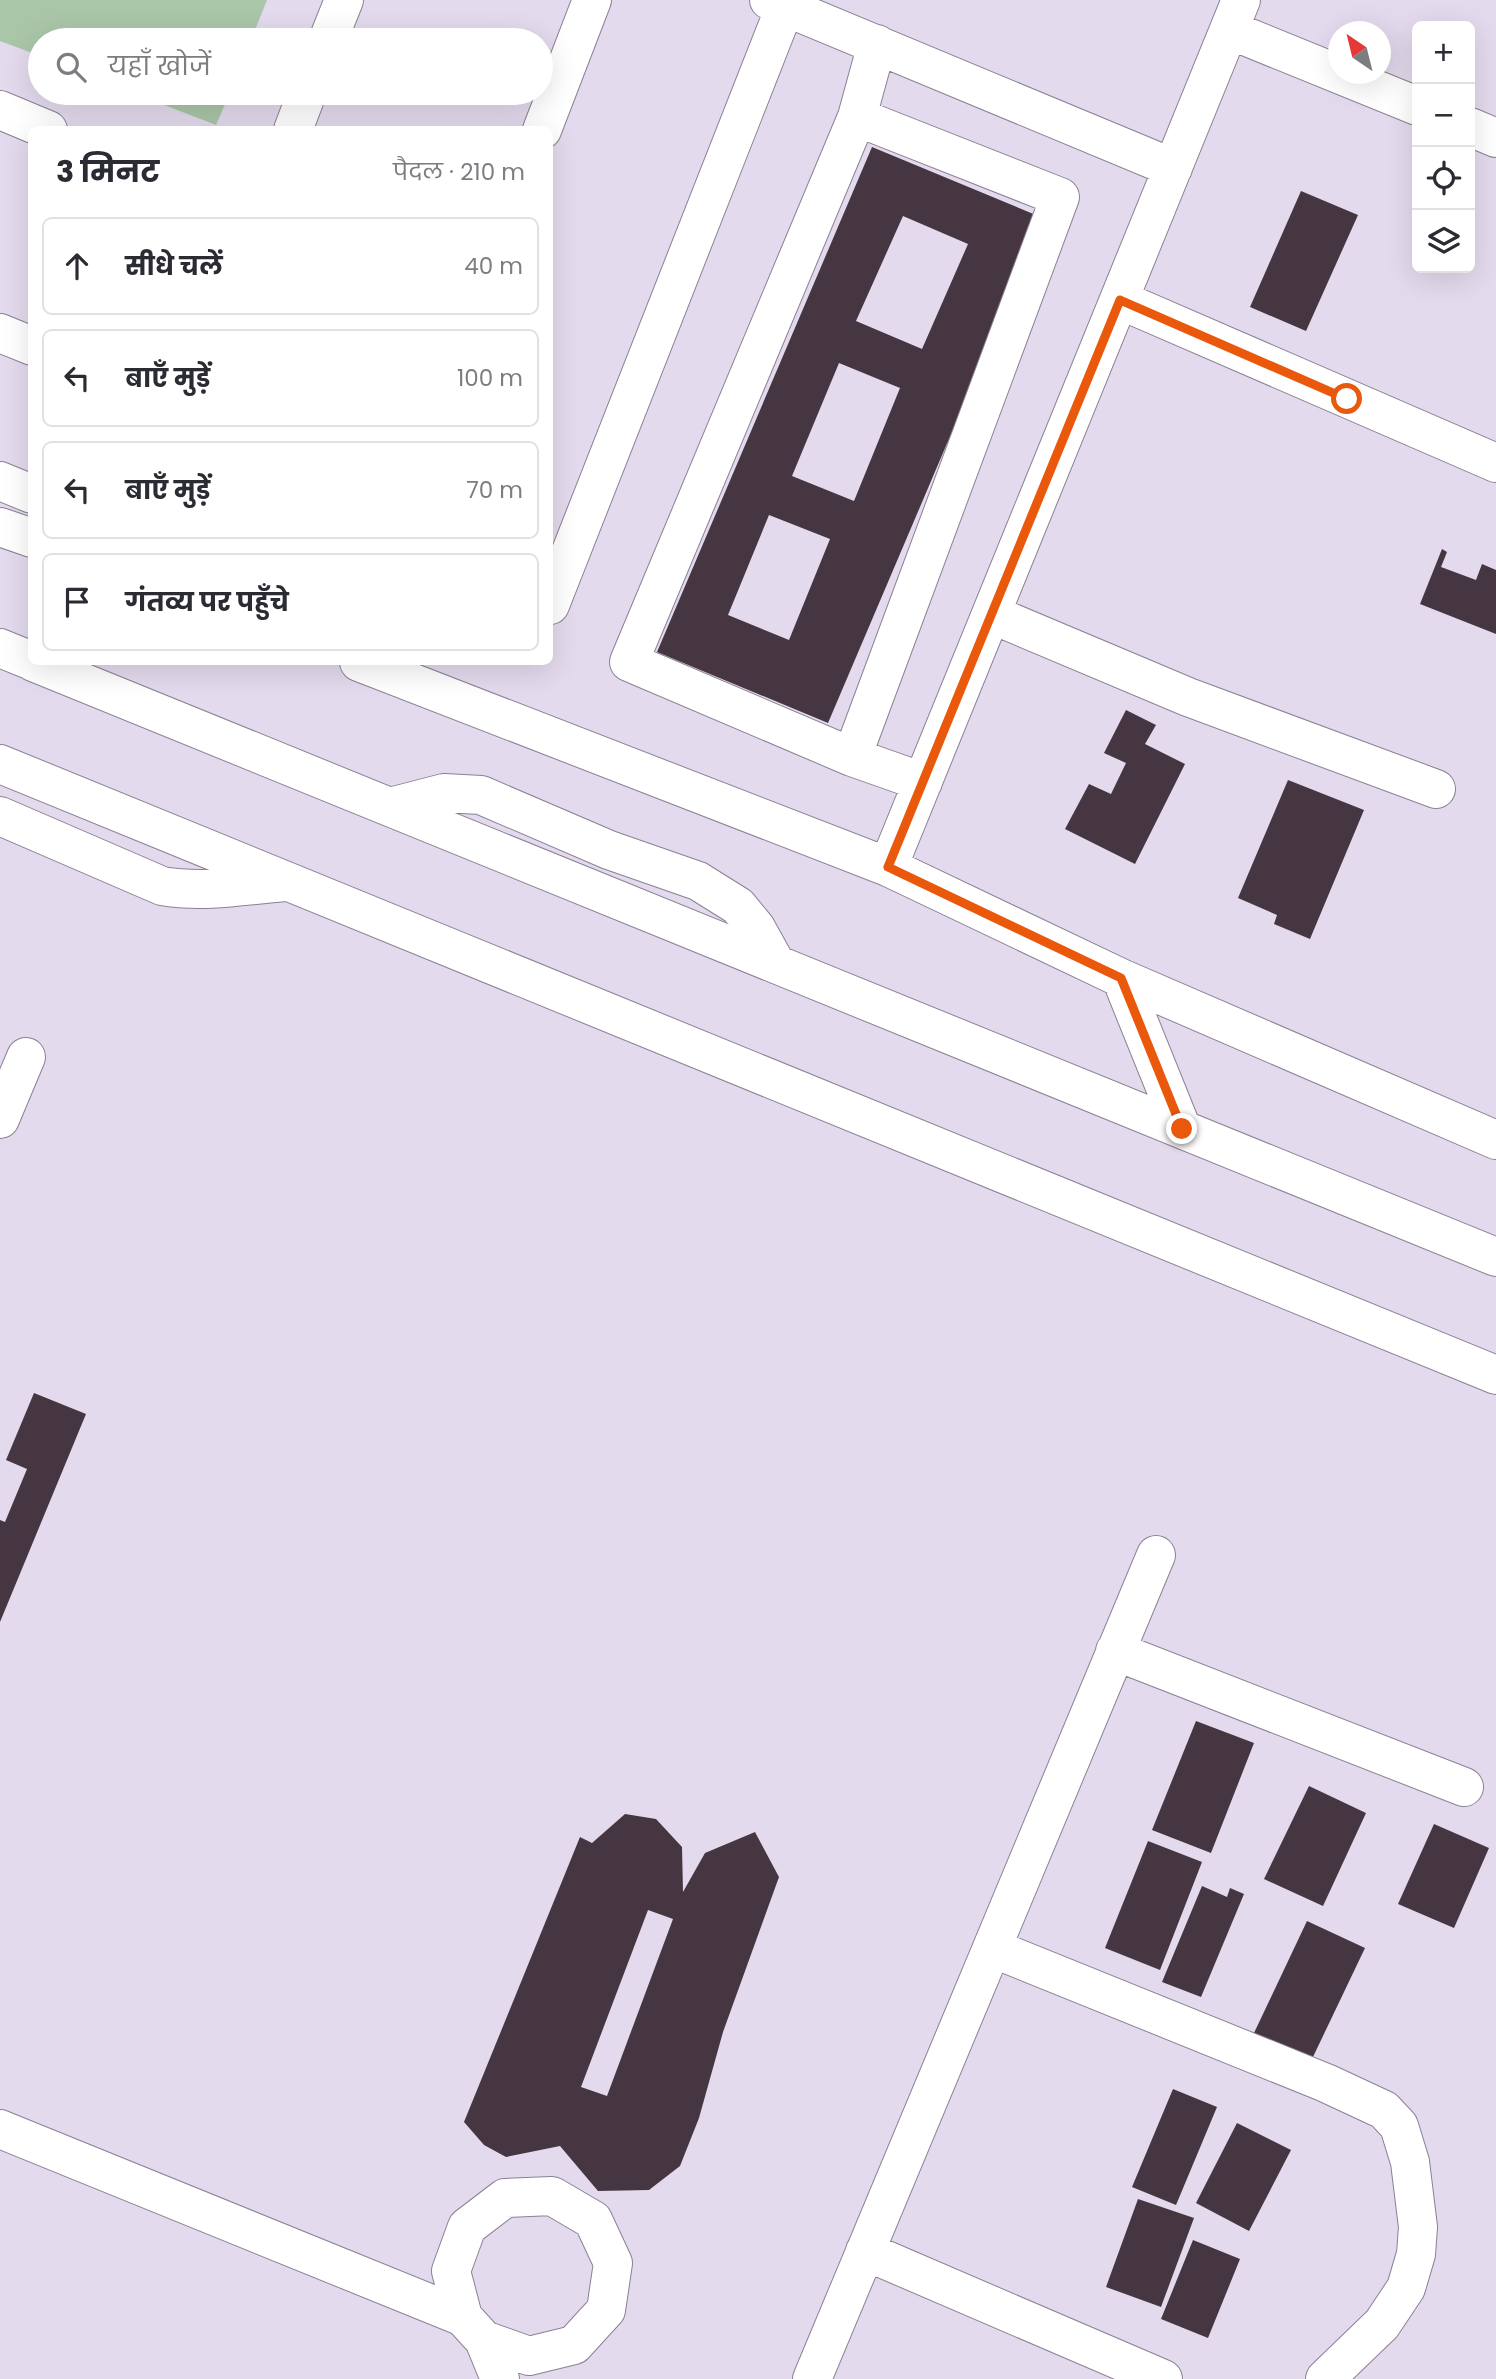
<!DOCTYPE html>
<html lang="hi">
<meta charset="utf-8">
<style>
:root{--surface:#fff;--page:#f7f7f7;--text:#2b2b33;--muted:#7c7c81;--line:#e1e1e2}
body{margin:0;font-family:Poppins,"Noto Sans Devanagari",sans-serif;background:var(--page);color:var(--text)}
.controls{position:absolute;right:21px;top:21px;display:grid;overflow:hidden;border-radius:10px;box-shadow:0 7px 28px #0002}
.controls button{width:63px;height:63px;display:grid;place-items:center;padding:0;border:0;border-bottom:2px solid var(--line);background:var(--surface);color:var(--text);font:35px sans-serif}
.compass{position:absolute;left:1328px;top:21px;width:63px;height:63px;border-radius:50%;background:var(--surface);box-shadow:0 7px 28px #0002;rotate:325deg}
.stop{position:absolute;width:21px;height:21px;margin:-16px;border:5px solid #ea580c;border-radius:50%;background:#fff}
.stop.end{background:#ea580c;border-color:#fff;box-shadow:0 2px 7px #0008}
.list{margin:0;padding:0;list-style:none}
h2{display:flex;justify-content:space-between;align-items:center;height:91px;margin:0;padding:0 28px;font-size:30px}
h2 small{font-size:23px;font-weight:400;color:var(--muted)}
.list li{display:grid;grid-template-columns:46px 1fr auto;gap:21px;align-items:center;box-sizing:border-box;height:98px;margin:0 14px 14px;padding:0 14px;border:2px solid var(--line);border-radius:10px}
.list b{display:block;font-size:26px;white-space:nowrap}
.list em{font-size:23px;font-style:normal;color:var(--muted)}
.icon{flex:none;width:38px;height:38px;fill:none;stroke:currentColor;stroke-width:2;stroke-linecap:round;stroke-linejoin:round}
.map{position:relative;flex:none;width:1496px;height:2379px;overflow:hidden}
.search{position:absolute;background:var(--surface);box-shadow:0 7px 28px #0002;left:28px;top:28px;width:525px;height:77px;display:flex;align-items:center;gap:18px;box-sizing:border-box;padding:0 24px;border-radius:38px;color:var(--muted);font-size:26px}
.panel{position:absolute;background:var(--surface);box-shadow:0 7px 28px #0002;left:28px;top:126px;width:525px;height:539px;border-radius:10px}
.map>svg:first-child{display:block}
</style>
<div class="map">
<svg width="1496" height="2379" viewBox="0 0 1496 2379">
<rect width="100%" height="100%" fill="#e3daed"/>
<path fill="#aac6a8" d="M 0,0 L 267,0 L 251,40 L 40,40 L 40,56 L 0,41 Z
M 133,93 L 230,93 L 216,125 Z"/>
<path fill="#453642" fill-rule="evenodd" d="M 872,147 L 1043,218 L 828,723 L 657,652 ZM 903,216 L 968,244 L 922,349 L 856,321 ZM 839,363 L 900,388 L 854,501 L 792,476 ZM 769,515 L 830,539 L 789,640 L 728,615 Z
M 1301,191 L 1358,215 L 1306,331 L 1250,307 Z
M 1442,549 L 1447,552 L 1441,567 L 1476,580 L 1482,564 L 1496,570 L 1496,634 L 1420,604 Z
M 1126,710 L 1156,725 L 1145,744 L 1185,764 L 1135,864 L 1065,829 L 1089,784 L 1111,794 L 1126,763 L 1104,753 Z
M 1288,780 L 1364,810 L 1310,939 L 1274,924 L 1277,915 L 1238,898 Z
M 34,1393 L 86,1414 L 0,1622 L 0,1520 L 5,1522 L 27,1469 L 6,1460 Z
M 1196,1721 L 1254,1743 L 1211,1853 L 1152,1830 Z
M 1309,1786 L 1366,1813 L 1323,1906 L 1264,1879 Z
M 625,1814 L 656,1819 L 682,1847 L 683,1892 L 705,1853 L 755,1832 L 779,1877 L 723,2032 L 699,2118 L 680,2166 L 649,2190 L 598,2191 L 560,2146 L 506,2157 L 484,2145 L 464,2122 L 580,1837 L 592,1843 ZM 648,1910 L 673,1919 L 607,2096 L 581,2087 Z
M 1434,1824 L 1489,1848 L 1454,1928 L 1398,1904 Z
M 1148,1841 L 1202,1862 L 1160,1970 L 1105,1948 Z
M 1202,1886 L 1227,1897 L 1230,1888 L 1244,1894 L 1201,1997 L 1162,1982 Z
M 1307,1921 L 1365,1948 L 1312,2059 L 1254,2033 Z
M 1173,2089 L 1217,2107 L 1176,2205 L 1132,2187 Z
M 1237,2123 L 1291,2150 L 1249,2231 L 1196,2203 Z
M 1138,2199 L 1194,2218 L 1161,2307 L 1106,2287 Z
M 1193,2240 L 1240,2259 L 1208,2338 L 1161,2319 Z"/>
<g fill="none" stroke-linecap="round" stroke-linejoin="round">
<defs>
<path id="minor" d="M 769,0 L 1173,168
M 1230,30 L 1417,106
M 328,40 L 344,0
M 0,110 L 48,130
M 857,117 L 877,44
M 1470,127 L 1496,138
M 293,130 L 307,93
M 542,130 L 592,0
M 1120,300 L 1496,463
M 0,333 L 32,346
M 0,481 L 32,494
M 0,527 L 32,538
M 550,605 L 785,7
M 991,614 L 1188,697 L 1436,789
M 0,648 L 32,661
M 33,662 L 1496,1257
M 359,662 L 888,867 L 1121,978 L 1496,1140
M 852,757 L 1060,197 L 857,117 L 629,662 L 852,757 L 923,782
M 0,764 L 1496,1375
M 390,807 L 444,793 L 481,795 L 609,850 L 698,881 L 738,906 L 756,928 L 776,964
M 0,816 L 162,886 C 203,893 243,886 284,882
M 888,867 L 1241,0
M 1121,978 L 1182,1129
M 0,1119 L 26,1057
M 1115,1651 L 1464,1787
M 992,1948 L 1326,2083 L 1384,2110 L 1399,2126 L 1410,2162 L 1418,2227 L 1416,2254 L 1406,2288 L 1382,2324 L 1325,2379
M 0,2129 L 463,2317 L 484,2340 L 500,2379
M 865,2251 L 1163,2379
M 463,2317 L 451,2271 L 467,2227 L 505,2198 L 552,2196 L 593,2220 L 613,2263 L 606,2310 L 574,2345 L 529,2356 L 484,2340
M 812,2379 L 1156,1555"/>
</defs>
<use href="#minor" stroke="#8a8193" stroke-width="40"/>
<use href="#minor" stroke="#fff" stroke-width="38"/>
</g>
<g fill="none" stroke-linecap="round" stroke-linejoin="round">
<path stroke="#ea580c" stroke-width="9" d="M 1182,1129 L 1121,978 L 888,867 L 1120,300 L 1347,399"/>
</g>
</svg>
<div class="controls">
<button>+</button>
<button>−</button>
<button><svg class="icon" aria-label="locate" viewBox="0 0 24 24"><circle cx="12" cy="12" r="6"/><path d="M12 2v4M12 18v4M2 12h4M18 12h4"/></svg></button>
<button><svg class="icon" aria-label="layers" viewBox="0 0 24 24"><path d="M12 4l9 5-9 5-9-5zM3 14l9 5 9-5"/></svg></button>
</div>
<svg class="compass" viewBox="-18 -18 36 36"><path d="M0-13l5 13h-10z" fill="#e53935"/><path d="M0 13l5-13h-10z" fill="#7c7c81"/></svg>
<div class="stop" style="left:1347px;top:399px"></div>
<div class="stop end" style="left:1182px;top:1129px"></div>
<div class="search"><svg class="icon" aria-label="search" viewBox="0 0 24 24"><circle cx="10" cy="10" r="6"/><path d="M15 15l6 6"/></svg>यहाँ खोजें</div>
<section class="panel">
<h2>3 मिनट<small>पैदल · 210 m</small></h2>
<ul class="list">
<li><svg class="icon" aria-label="ahead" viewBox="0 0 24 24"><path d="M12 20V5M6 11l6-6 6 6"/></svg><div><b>सीधे चलें</b></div><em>40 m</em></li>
<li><svg class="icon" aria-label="left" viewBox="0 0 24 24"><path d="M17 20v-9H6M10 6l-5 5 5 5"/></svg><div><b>बाएँ मुड़ें</b></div><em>100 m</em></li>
<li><svg class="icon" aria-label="left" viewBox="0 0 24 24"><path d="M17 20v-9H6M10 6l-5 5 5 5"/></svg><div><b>बाएँ मुड़ें</b></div><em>70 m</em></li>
<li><svg class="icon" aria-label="arrive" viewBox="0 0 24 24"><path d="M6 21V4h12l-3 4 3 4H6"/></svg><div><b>गंतव्य पर पहुँचे</b></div></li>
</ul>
</section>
</div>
